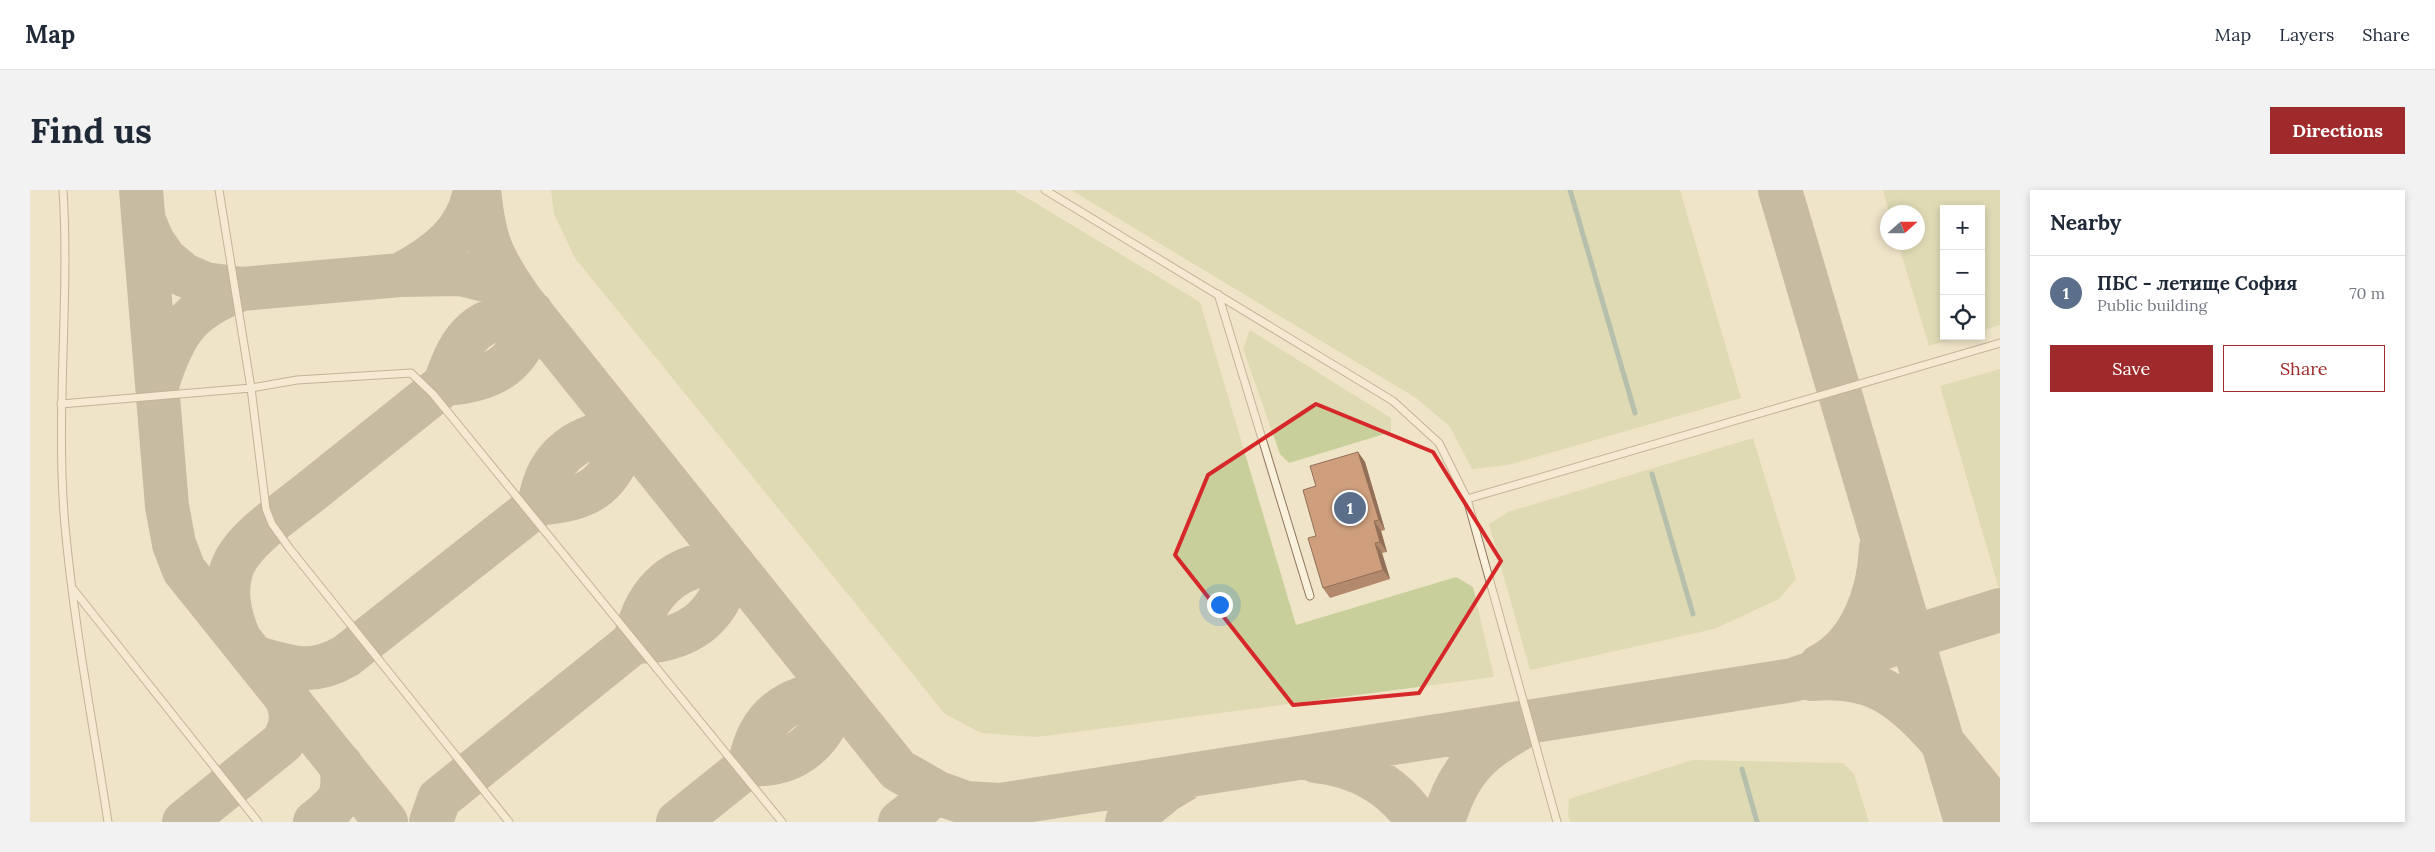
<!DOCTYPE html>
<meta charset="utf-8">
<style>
:root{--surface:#fff;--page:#f2f2f3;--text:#1f2937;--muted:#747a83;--line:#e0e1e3;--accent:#9e2a2b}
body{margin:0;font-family:Lora,serif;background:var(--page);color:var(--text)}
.controls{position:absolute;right:15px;top:15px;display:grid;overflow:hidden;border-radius:0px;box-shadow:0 2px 8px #0003}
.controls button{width:45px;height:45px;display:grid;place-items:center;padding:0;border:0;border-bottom:1px solid var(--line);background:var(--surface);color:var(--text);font:25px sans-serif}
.compass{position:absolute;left:1850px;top:15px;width:45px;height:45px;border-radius:50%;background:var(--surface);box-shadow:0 2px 8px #0003;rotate:69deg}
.you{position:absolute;left:1189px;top:414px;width:18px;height:18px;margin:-12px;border:4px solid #fff;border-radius:50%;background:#1a73e8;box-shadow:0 0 0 8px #1a73e833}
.badge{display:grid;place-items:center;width:32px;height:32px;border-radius:50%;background:var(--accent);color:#fff;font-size:16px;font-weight:700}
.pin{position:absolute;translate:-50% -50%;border:2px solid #fff;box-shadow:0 1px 5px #0006}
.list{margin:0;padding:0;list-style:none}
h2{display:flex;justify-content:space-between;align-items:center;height:65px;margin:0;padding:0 20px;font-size:21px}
h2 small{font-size:16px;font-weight:400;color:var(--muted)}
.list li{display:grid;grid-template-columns:32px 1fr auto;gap:15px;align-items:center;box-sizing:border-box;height:75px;padding:0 20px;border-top:1px solid var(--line)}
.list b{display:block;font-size:19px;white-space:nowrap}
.list p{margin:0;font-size:16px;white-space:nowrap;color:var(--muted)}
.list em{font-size:16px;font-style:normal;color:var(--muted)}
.actions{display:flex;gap:10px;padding:15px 20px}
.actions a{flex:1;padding:11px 0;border:1px solid var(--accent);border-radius:0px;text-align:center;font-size:18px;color:var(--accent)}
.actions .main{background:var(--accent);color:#fff}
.icon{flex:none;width:28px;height:28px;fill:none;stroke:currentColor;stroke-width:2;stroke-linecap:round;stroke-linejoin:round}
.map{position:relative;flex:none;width:1970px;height:632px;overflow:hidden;border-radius:0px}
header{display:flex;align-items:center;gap:30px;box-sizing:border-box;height:70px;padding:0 25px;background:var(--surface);border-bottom:1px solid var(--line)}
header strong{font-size:24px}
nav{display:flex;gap:28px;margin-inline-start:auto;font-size:18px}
.intro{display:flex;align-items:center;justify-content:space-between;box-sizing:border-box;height:120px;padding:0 30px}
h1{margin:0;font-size:35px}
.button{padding:12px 22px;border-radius:0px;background:var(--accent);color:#fff;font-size:18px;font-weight:700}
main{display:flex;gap:30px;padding:0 30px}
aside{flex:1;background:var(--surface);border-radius:0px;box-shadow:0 2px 8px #0003}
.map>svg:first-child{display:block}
</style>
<header>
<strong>Map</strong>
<nav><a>Map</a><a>Layers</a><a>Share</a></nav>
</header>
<div class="intro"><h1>Find us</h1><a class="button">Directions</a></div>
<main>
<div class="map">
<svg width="1970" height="632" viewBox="0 0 1970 632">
<rect width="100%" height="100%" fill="#f0e4c8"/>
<path fill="#c9cf9b" d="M 521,0 L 984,0 L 1170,112 L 1266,435 L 1426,387 L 1443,397 L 1464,487 L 1007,547 L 951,543 L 915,524 L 545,68 L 524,24 Z
M 1041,0 L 1650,0 L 1711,208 L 1478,275 L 1442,279 L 1420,237 L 1386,208 Z
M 1853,0 L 1970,0 L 1970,135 L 1951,141 L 1951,19 L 1914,19 L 1914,146 L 1932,146 L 1899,156 L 1868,53 L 1888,52 L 1888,22 L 1859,22 Z
M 1220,140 L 1361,228 L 1361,242 L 1259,273 L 1250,264 L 1213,159 Z
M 1970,179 L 1970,399 L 1969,399 L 1910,196 Z
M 1723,248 L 1766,389 L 1749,409 L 1684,439 L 1500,480 L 1459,334 L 1478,322 Z
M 1662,570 L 1813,573 L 1824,584 L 1839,632 L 1540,632 L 1538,624 L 1539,609 Z"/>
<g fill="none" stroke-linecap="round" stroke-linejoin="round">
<path stroke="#6f938a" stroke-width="5" d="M 1540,0 L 1605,223
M 1622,284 L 1663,424
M 1712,579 L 1727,632"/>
<path stroke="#968974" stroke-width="44" d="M 111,0 L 137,316 L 144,354 L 154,380 L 356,632
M 449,0 C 454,51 461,67 490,109 L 868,580 L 908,603 L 936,613 L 970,615 L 1763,490 L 1883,447 L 1970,420
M 1750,0 L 1936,632
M 115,33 L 123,52 L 135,69 L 154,85 L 175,94 L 212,99 L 370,85 L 431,84 L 464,92 L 490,109
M 370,85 C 406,66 438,43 445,0
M 128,192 C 145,140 159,119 212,99
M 209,448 C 200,427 194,401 202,378 C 213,348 260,319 284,299 C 328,264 371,229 415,194 C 432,143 447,127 502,123 C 494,173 463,191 415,194
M 224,467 C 260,478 282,486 316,466 L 510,313 C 516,266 551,241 597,242 C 584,292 561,311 510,313
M 1790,476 C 1832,454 1849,403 1851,358
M 1782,489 C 1802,487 1827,489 1846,497 C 1892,516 1937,585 1970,623
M 1286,571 C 1328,575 1365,596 1388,632
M 154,632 L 253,552 C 262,536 263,526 257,509
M 285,632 C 309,613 316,607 311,575
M 401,632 L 409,609 L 605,451 C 615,399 649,370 702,373 C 697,390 693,407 682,420 C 665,443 632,454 605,451
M 648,632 L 720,574 C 728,527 759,504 805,504 C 798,548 766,577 720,574
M 870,632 L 894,613
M 1097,632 L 1135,601 L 1155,589
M 1413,632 C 1427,583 1447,562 1491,538"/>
<defs>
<path id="lane" d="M 33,0 C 40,112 25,224 35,336 C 44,435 63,534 78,632
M 189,0 L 221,198 L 236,319 L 242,334 L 260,359 L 479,632
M 1015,0 L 1363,211 L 1409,253 L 1437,309 L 1527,632
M 1188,104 L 1280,406
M 31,214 L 221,198 L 267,190 L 381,183 L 403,204 L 752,632
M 1437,309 L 1970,153
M 43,399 L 228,632"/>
</defs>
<use href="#lane" stroke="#8d765c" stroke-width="9"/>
<use href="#lane" stroke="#faf1dc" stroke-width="7"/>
</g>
<path fill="#b2896c" d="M 1328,262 L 1335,272 L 1355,340 L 1351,341 L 1357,362 L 1352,363 L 1360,389 L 1300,408 L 1293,398 L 1286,346 L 1286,296 Z"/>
<path fill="#916f58" d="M 1328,262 L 1335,272 L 1355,340 L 1349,330 Z
M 1344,331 L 1351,341 L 1357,362 L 1350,352 Z
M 1345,353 L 1352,363 L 1360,389 L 1353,380 Z"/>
<path fill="#cf9f7d" stroke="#916f58" d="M 1328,262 L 1349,330 L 1344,331 L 1350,352 L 1345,353 L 1353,380 L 1293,398 L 1278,348 L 1286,346 L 1273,300 L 1286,296 L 1280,276 Z"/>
<path d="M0 0H1970V632H0ZM 1286,214 L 1403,262 L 1471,371 L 1389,503 L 1263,515 L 1145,365 L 1178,285 Z" fill="#f0e4c8" fill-opacity=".55" fill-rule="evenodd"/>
<path fill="none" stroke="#d62828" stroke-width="4" stroke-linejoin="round" d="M 1286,214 L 1403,262 L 1471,371 L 1389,503 L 1263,515 L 1145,365 L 1178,285 Z"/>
</svg>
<div class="controls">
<button>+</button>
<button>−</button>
<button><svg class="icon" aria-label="locate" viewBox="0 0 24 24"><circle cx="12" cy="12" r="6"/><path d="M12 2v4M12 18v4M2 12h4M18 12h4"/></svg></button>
</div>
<svg class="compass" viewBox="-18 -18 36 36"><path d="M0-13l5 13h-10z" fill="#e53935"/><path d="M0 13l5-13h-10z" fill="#747a83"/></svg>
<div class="you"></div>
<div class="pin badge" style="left:1320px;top:318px;background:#5c6f8a">1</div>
</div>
<aside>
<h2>Nearby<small></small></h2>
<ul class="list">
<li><span class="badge" style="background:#5c6f8a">1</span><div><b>ПБС - летище София</b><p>Public building</p></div><em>70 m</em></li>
</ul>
<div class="actions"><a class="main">Save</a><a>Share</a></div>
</aside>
</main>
